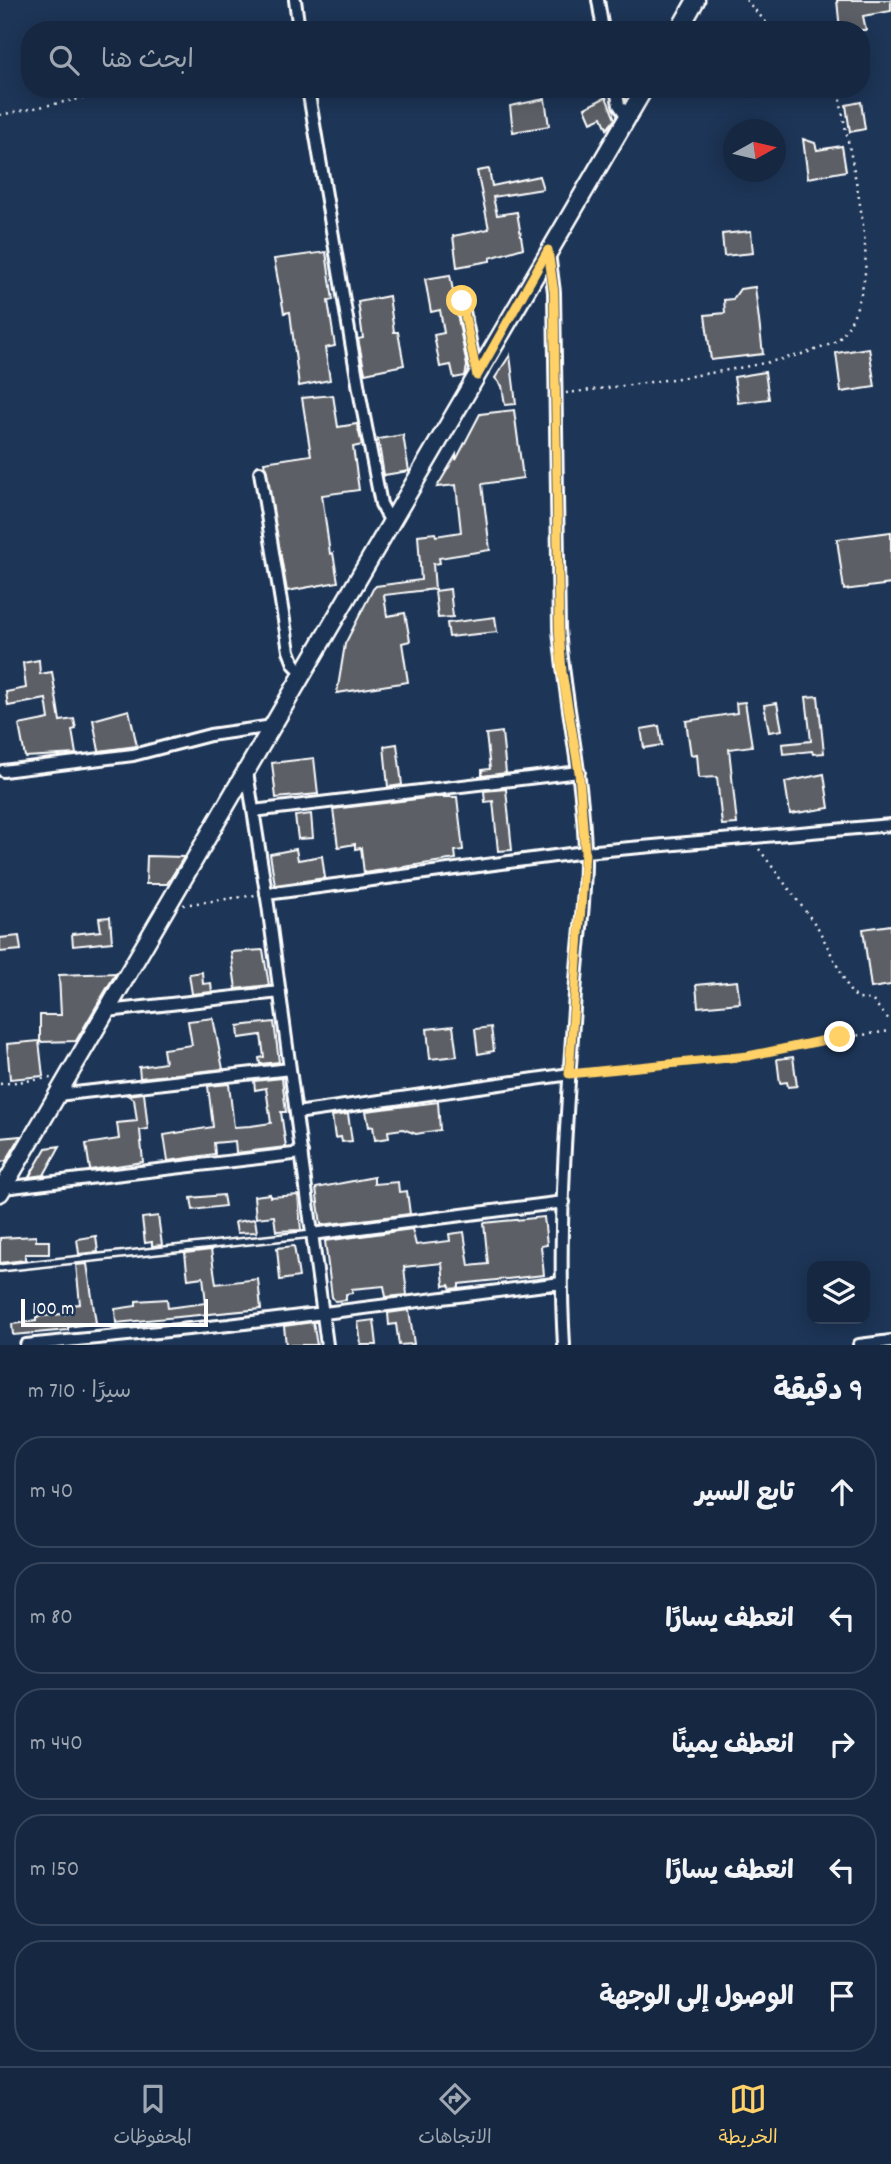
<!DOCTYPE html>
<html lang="ar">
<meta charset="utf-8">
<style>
:root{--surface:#162841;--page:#1f3048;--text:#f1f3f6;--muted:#9ea6b1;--line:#35445a;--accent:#ffd166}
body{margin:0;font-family:Dekko,"Playpen Sans Arabic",sans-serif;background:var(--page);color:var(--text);direction:rtl}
.controls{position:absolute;right:21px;bottom:21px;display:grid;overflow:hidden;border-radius:14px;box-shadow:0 4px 18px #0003}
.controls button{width:63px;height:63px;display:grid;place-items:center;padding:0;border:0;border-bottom:2px solid var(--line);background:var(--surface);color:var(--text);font:35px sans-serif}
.compass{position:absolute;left:723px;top:119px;width:63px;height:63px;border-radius:50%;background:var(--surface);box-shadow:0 4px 18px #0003;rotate:82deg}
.scale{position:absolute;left:21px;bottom:18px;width:187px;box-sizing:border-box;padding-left:7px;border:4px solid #fff;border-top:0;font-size:19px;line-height:24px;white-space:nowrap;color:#fff;-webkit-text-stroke:5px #1d3557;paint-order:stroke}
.stop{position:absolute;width:21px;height:21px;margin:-16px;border:5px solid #ffd166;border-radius:50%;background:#fff}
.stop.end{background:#ffd166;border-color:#fff;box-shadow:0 2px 7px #0008}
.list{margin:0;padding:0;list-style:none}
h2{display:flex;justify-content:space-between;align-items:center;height:91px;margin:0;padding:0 28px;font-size:30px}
h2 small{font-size:23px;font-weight:400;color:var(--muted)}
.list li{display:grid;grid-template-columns:46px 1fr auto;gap:21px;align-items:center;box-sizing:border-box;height:112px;margin:0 14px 14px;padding:0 14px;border:2px solid var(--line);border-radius:28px}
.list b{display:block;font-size:26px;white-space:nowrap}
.list em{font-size:23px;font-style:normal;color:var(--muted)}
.icon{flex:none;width:38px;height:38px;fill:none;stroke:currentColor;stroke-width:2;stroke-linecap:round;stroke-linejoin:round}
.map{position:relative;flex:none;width:891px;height:1345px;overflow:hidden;direction:ltr}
.search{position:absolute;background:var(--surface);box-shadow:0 4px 18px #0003;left:21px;right:21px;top:21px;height:77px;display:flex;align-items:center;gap:18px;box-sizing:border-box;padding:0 24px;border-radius:28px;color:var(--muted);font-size:26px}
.sheet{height:721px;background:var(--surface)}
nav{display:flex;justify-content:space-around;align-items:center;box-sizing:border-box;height:98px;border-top:2px solid var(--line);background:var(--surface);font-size:19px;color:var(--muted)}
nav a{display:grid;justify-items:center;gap:4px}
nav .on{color:var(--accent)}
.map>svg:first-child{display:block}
</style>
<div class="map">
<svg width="891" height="1345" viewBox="0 0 891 1345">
<rect width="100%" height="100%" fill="#1d3557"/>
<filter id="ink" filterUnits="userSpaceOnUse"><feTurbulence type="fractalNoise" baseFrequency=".0143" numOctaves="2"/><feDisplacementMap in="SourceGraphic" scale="14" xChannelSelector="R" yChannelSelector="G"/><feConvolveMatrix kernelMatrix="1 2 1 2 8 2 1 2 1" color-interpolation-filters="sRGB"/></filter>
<g filter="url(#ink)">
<path fill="#5b6166" stroke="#fff" stroke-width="2" d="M 837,0 L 891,0 L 891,11 L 863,16 L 866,30 L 840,30 Z
M 606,97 L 615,119 L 607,129 L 602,117 L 591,122 L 585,108 Z
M 545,99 L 549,126 L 513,132 L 510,106 Z
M 861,102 L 865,129 L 850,132 L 846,105 Z
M 803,139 L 815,143 L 817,150 L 842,146 L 846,171 L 808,178 Z
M 489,169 L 492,186 L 539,176 L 543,189 L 493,197 L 497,215 L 517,212 L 523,248 L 490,258 L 490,261 L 457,267 L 453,236 L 489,229 L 477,171 Z
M 751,231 L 753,253 L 724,256 L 722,234 Z
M 326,252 L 333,300 L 328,301 L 335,346 L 325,348 L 330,380 L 299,386 L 290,312 L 284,313 L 274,259 Z
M 450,275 L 467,366 L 465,376 L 454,378 L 451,365 L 440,367 L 434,335 L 444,333 L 440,310 L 431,312 L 425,279 Z
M 755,287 L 763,354 L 711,360 L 705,315 L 725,313 L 724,300 L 733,299 L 740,289 Z
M 389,296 L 394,332 L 398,332 L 404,365 L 365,373 L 358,339 L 363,338 L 358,302 Z
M 869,348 L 875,387 L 841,392 L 836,353 Z
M 510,355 L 516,404 L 505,405 L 502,386 L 495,378 Z
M 765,372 L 769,399 L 738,403 L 734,377 Z
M 333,395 L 338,427 L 357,424 L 362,445 L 353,447 L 359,490 L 322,495 L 330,554 L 333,553 L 338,582 L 287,591 L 264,462 L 311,455 L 302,398 Z
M 514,410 L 523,478 L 482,484 L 490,550 L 439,558 L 440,563 L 433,564 L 435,589 L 384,595 L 387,616 L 405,613 L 410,641 L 402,643 L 408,682 L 337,693 L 345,644 L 373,589 L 376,586 L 421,580 L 418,535 L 435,533 L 436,536 L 461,532 L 456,485 L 437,487 L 456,455 L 456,460 L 480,414 Z
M 403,435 L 409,471 L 384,475 L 378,439 Z
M 891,532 L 891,584 L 844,590 L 837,539 Z
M 450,589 L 453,617 L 438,618 L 435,591 Z
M 495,617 L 497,632 L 449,637 L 447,623 Z
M 39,660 L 40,674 L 52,672 L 60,721 L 74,719 L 76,729 L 72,730 L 76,754 L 25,757 L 19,725 L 49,719 L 46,699 L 8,706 L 6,692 L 26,688 L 23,663 Z
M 818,696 L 824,753 L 813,754 L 812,751 L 783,754 L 782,744 L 811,741 L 806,697 Z
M 745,702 L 752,746 L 729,749 L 737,824 L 722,825 L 717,777 L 699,778 L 697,754 L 691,755 L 686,721 L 737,713 L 736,703 Z
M 777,703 L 782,730 L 769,732 L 764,705 Z
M 129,710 L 137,746 L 99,751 L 93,720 Z
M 659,726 L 662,745 L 644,748 L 641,729 Z
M 502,732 L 506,773 L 482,776 L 482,770 L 490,769 L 486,734 Z
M 397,744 L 402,785 L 388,787 L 384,746 Z
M 314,758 L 318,794 L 276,798 L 272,763 Z
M 824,774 L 829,808 L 790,814 L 785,782 Z
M 506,789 L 512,850 L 498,851 L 493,801 L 485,802 L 484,791 Z
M 434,797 L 457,797 L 463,850 L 455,851 L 456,859 L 364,873 L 361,848 L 355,849 L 355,844 L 338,847 L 333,809 Z
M 311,814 L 313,838 L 298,839 L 295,816 Z
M 296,849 L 298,860 L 322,856 L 325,878 L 275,885 L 270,854 Z
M 147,856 L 184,857 L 167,884 L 146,884 Z
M 110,917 L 112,942 L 73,946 L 72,934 L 101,931 L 99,918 Z
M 891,925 L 891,985 L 871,988 L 863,929 Z
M 19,936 L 21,950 L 0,952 L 0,938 Z
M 263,950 L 269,985 L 236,989 L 231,952 Z
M 202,972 L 203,984 L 211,983 L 212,992 L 192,994 L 189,974 Z
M 116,973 L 76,1041 L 40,1042 L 40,1015 L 61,1015 L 59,975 Z
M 737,981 L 740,1003 L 698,1007 L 696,985 Z
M 213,1018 L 223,1069 L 140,1078 L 139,1067 L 165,1063 L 163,1049 L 192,1045 L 188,1021 Z
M 274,1022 L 279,1062 L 260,1064 L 259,1058 L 264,1057 L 261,1035 L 239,1038 L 238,1026 Z
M 453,1026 L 457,1056 L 430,1059 L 427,1029 Z
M 491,1027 L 494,1051 L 478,1054 L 475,1029 Z
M 39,1041 L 43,1076 L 10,1079 L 7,1044 Z
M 793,1057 L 797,1086 L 788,1087 L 787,1082 L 780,1083 L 777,1059 Z
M 282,1078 L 286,1112 L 281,1112 L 286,1147 L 236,1153 L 235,1141 L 214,1143 L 215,1154 L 168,1161 L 164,1135 L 213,1127 L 208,1086 L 229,1084 L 234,1127 L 251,1126 L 271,1123 L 266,1088 L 255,1090 L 254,1081 Z
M 144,1093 L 148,1129 L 140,1130 L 143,1162 L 90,1170 L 86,1144 L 119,1139 L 117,1123 L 137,1121 L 134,1099 L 127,1095 Z
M 438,1102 L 440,1130 L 416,1134 L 403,1129 L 388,1131 L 389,1138 L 375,1140 L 373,1126 L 369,1127 L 366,1111 Z
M 348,1114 L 352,1141 L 342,1142 L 341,1137 L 335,1138 L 332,1116 Z
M 21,1136 L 6,1161 L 0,1162 L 0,1138 Z
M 60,1146 L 44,1175 L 29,1177 L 46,1148 Z
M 374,1177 L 374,1184 L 398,1182 L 399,1192 L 407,1191 L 410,1214 L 321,1225 L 316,1188 Z
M 270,1194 L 270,1197 L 298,1195 L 301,1230 L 276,1231 L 274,1216 L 256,1218 L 254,1196 Z
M 223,1195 L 225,1206 L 193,1210 L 191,1198 Z
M 158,1216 L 162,1245 L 152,1246 L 152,1242 L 145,1243 L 142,1218 Z
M 544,1217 L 547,1245 L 541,1246 L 544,1275 L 459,1284 L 459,1288 L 451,1289 L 449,1285 L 444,1286 L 442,1263 L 404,1267 L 407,1295 L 386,1297 L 384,1286 L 352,1289 L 353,1293 L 346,1294 L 346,1300 L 335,1301 L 332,1297 L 325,1241 L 412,1229 L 416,1245 L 450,1241 L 449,1234 L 464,1232 L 469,1266 L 488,1264 L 484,1223 Z
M 255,1219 L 257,1232 L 237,1233 L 235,1222 Z
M 36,1236 L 36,1241 L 49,1241 L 49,1254 L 25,1254 L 25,1260 L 0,1263 L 0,1238 Z
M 96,1236 L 98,1252 L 79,1254 L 77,1239 Z
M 294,1246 L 299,1277 L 280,1280 L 277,1248 Z
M 211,1250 L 216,1284 L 258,1279 L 261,1309 L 116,1323 L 115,1309 L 136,1306 L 136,1301 L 167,1299 L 168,1308 L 206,1303 L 203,1277 L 188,1279 L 185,1253 Z
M 87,1264 L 96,1323 L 68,1327 L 68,1330 L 13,1335 L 12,1324 L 36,1321 L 36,1317 L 70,1313 L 69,1305 L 80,1304 L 76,1265 Z
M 409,1310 L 414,1344 L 399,1345 L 396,1324 L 389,1325 L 388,1313 Z
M 374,1320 L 377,1345 L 361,1345 L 358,1322 Z
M 313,1322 L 317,1345 L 286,1345 L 284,1326 Z"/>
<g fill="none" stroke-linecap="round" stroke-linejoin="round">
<defs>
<path id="lane" d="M 0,1268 L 312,1234"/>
<path id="street" d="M 295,0 L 299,30
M 598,0 L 603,30
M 308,89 L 361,401 L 381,504 L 391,522
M 616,89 L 619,105 L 627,117
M 549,253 L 554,292 L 559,629 C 565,704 583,776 585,851 C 586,898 578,947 575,994 C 567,1111 557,1228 564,1345
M 462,301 L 477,376
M 260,472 L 289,651 L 294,664 L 303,673
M 3,771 L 133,755 L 210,735 L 273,726
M 247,772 L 268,905 L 327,1345
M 253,811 L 579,772
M 266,894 L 585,852 L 891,825
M 107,1011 L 280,992
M 57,1095 L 290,1069
M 296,1113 L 570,1074
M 3,1188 L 302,1153
M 312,1234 L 564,1202
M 26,1345 L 229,1325 L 561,1283
M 859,1345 L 891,1341"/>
<path id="secondary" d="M 679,30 L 696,0
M 0,1193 L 644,89"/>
</defs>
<use href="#lane" stroke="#fff" stroke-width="10"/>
<use href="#street" stroke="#fff" stroke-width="16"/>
<use href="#secondary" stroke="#fff" stroke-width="21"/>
<path stroke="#fff" stroke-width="2.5" stroke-dasharray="2 5" stroke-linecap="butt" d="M 746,0 L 773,30
M 0,115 L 128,89
M 566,393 C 609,388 818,363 841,337 C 854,322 863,292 865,273 C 869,227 848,147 840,99 L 835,89
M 759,849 L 818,928 L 851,993 L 859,999 L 872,1000 L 891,1022
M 183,905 L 256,895
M 580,1072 L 748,1056 L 803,1043 L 891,1031
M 0,1084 L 51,1078"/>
<use href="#lane" stroke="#1d3557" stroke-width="5"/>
<use href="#street" stroke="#1d3557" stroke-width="10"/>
<use href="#secondary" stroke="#1d3557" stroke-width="16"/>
</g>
</g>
<g fill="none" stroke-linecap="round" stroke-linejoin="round" filter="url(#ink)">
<path stroke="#ffd166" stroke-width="9" d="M 462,301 L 477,376 L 548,250 L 554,292 L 559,629 L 562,672 L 579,772 L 585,852 L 569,1074 L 748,1056 L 840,1037"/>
</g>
</svg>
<div class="controls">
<button><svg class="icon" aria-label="layers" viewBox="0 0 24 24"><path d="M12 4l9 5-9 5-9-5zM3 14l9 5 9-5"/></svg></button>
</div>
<svg class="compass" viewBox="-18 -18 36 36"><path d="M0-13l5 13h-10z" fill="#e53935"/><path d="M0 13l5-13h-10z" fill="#9ea6b1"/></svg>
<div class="scale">100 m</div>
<div class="stop" style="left:462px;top:301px"></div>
<div class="stop end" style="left:840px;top:1037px"></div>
<div class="search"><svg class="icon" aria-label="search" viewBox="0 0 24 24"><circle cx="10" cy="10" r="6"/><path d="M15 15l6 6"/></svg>ابحث هنا</div>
</div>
<section class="sheet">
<h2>9 دقيقة<small>سيرًا · 710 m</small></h2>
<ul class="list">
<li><svg class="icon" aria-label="ahead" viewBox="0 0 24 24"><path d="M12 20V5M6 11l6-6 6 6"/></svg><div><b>تابع السير</b></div><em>40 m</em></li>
<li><svg class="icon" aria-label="left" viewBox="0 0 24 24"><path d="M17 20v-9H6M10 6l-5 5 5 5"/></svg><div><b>انعطف يسارًا</b></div><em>80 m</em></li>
<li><svg class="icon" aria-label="right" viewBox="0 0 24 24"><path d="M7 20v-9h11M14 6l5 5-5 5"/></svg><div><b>انعطف يمينًا</b></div><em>440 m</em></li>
<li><svg class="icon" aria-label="left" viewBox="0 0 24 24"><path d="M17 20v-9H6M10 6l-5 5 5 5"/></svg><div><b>انعطف يسارًا</b></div><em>150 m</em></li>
<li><svg class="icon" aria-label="arrive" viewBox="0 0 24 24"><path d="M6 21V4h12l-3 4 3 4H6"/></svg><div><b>الوصول إلى الوجهة</b></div></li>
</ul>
</section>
<nav>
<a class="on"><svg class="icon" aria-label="map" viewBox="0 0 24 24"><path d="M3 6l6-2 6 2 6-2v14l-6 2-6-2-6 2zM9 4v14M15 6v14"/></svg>الخريطة</a>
<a><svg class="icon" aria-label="directions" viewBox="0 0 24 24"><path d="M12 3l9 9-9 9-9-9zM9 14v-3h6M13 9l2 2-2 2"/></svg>الاتجاهات</a>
<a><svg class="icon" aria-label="saved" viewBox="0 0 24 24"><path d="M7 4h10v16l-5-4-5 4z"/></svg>المحفوظات</a>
</nav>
